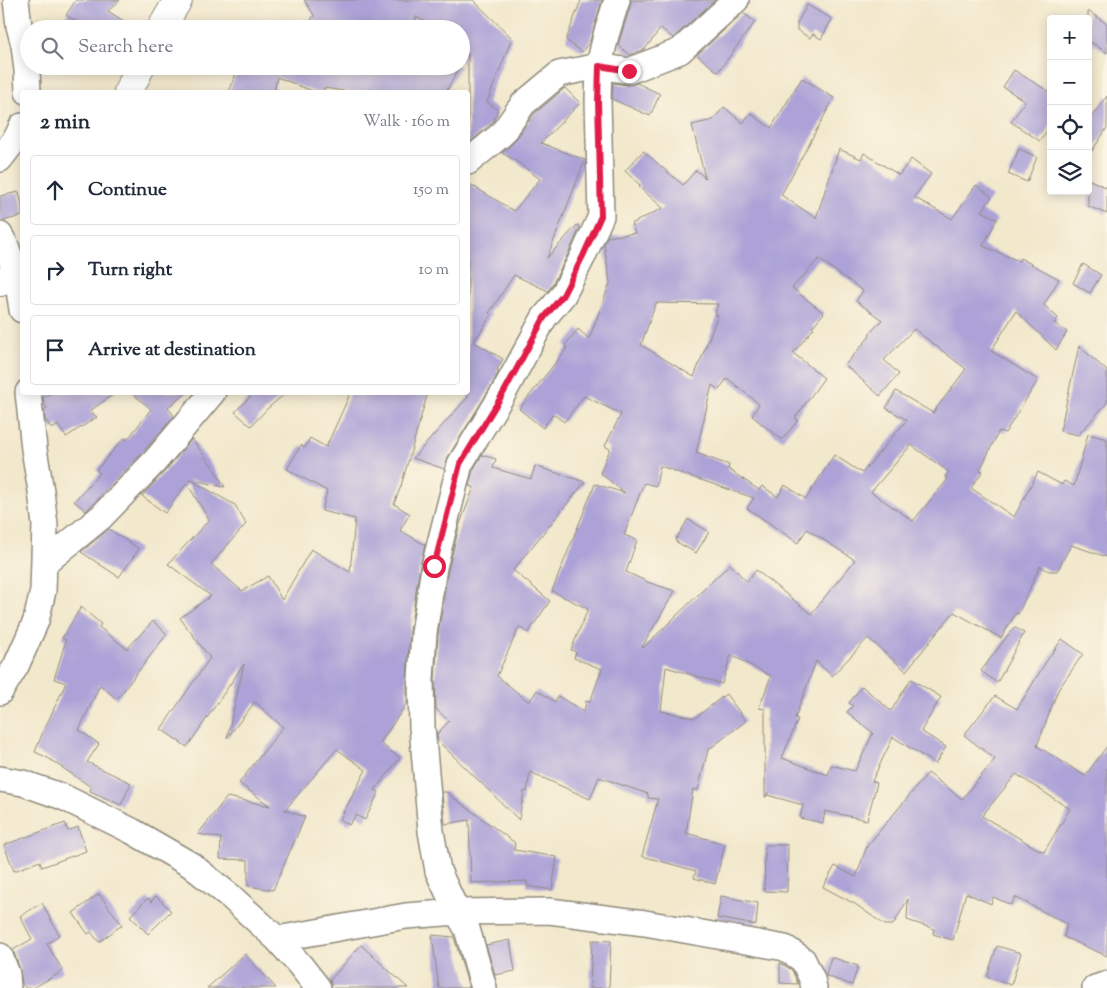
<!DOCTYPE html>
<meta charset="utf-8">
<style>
:root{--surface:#fff;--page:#f6f6f7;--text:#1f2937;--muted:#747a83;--line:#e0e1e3}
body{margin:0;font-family:"Sorts Mill Goudy",serif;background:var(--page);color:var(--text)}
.controls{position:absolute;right:15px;top:15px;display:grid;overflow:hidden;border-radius:5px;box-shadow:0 2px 12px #0003}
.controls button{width:45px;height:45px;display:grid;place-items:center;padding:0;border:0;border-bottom:1px solid var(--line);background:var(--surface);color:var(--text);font:25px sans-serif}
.stop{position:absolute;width:15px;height:15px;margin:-11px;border:4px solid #e11d48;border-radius:50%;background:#fff}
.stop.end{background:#e11d48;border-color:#fff;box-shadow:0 1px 5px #0008}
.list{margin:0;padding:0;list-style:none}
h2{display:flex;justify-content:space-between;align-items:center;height:65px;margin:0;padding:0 20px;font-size:21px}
h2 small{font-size:16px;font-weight:400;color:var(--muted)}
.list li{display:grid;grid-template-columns:32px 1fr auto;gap:15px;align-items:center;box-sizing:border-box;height:70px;margin:0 10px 10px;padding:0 10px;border:1px solid var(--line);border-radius:5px}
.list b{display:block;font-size:19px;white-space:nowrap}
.list em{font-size:16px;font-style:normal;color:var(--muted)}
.icon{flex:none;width:28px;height:28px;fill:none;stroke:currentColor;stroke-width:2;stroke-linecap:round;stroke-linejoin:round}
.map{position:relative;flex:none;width:1107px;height:988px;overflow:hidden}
.search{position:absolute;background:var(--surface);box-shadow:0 2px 12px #0003;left:20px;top:20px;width:450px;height:55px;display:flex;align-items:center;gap:12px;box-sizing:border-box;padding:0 18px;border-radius:28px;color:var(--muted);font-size:19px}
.panel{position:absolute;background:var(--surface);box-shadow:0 2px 12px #0003;left:20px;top:90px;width:450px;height:305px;border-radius:5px}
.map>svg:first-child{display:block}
</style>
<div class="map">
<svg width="1107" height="988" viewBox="0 0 1107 988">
<rect width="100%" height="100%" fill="#fcf5e5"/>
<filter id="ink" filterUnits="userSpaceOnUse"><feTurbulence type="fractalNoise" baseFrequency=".02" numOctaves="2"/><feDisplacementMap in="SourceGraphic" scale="10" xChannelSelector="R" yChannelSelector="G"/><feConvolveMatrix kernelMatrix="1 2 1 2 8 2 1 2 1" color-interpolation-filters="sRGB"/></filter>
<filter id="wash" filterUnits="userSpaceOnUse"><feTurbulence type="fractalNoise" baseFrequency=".0096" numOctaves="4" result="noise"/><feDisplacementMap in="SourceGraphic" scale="20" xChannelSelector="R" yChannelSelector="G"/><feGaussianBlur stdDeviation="1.12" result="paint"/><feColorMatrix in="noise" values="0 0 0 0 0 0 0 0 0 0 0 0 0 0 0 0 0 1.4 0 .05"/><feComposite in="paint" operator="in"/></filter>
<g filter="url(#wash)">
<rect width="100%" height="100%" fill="#f2e8cc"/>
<g id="blocks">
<path fill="#aca2d7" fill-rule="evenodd" d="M 76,0 L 120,0 L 108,11 L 136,29 L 87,29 L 66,15 Z
M 304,0 L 473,0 L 512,38 L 487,102 L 498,110 L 493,122 L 468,144 L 468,53 L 461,64 L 461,29 L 440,29 L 416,17 L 414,29 L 306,29 L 314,15 Z
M 581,0 L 602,0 L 590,41 L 582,52 L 566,40 Z
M 631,0 L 715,0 L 673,38 L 661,28 L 645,49 L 630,55 L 618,45 L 631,4 Z
M 807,5 L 832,19 L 821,39 L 813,34 L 810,38 L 797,30 L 797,23 Z
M 1088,11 L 1107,24 L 1107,53 L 1088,40 Z
M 743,13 L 755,22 L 718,72 L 697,55 Z
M 239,66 L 460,66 L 446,92 L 351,92 L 324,88 L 322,92 L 315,92 L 277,77 L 274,92 L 229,92 Z
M 1014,70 L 1051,93 L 1051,125 L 1040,141 L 1011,122 L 1025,101 L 1003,87 Z
M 802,78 L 834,98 L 781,195 L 816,218 L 839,149 L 861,159 L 864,153 L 899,175 L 911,159 L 931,174 L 914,197 L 952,219 L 976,185 L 992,197 L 982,211 L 997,219 L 983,246 L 1019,261 L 1020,258 L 1059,279 L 1044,305 L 1058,318 L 1054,323 L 1067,332 L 1056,350 L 1016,311 L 991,351 L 1038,380 L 1005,433 L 999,431 L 980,470 L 983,471 L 971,488 L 1014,517 L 1038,472 L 1062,485 L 1064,481 L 1074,486 L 1088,434 L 1107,439 L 1107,557 L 1071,545 L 1057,571 L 1049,571 L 1040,566 L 1018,614 L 1016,613 L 1001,638 L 954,612 L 906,671 L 868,638 L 832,676 L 816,661 L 795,718 L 798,719 L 782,758 L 828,775 L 831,765 L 855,771 L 873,733 L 847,712 L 853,706 L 849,703 L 862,686 L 891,711 L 911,679 L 941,697 L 921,731 L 946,747 L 935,764 L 893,737 L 872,781 L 877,783 L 867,820 L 825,811 L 823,823 L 800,818 L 803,805 L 767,795 L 768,792 L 766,797 L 765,797 L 765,709 L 759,708 L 771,676 L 731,655 L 722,684 L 666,667 L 661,711 L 695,718 L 726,694 L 746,721 L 708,750 L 698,790 L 693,789 L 686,833 L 725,844 L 715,884 L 694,878 L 696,871 L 642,856 L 658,799 L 648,798 L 648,794 L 599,777 L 590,799 L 530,772 L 527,792 L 524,791 L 519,820 L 438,741 L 437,734 L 449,721 L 436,709 L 435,679 L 438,635 L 448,570 L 460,524 L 474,487 L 469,486 L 473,470 L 482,455 L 496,459 L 493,468 L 531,479 L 535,466 L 585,482 L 513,570 L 550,601 L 528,633 L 519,627 L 497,676 L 529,702 L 537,690 L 555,702 L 558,696 L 584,712 L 586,701 L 590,702 L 602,669 L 574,658 L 576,652 L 571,650 L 588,609 L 552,591 L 595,484 L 625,493 L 600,473 L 610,449 L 605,446 L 621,414 L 584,396 L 564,422 L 553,414 L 543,428 L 519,409 L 567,348 L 565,345 L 578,329 L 589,339 L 610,283 L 604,243 L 607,237 L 635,233 L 631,224 L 663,208 L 639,187 L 641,186 L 625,171 L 643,151 L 683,185 L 696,170 L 705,178 L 692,125 L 713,120 L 724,107 L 743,123 L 750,113 L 771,128 ZM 819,259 L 863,291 L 856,301 L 882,320 L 869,334 L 870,336 L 845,365 L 880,396 L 899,374 L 884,360 L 914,329 L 966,369 L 933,413 L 896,391 L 886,408 L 907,420 L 862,473 L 834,455 L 806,499 L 785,485 L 778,497 L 762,486 L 759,490 L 728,469 L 729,465 L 696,453 L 712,385 L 719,390 L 727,378 L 759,404 L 752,416 L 782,440 L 798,420 L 795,418 L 824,378 L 793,353 L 814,328 L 812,327 L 824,313 L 792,288 ZM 656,303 L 718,304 L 715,314 L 718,315 L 694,377 L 641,345 ZM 911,445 L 949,472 L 945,477 L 948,479 L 913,521 L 871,492 ZM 660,466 L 754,498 L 747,508 L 798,543 L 807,529 L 855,560 L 811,614 L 756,570 L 747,582 L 730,564 L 643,648 L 642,647 L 675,591 L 650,583 L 626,572 L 637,540 L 624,535 L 644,483 L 656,486 Z
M 613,83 L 627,85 L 637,83 L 660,94 L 650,116 L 612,99 Z
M 565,88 L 580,103 L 541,143 L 585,160 L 547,258 L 577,225 L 580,227 L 570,250 L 551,287 L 548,291 L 514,275 L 489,313 L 491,315 L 474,342 L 503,359 L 497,370 L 499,371 L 492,385 L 448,457 L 444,469 L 413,458 L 468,397 L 468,183 L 514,211 L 540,179 L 516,161 L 502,153 L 514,142 L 534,114 Z
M 1107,96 L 1107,128 L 1088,157 L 1088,121 Z
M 1019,149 L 1037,157 L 1027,182 L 1008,174 Z
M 1088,179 L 1107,188 L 1107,214 L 1088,206 Z
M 19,192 L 22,206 L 22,216 L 3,221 L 0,221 L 0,196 Z
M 1083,264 L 1101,275 L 1090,293 L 1073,283 Z
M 1079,346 L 1107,371 L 1107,403 L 1078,435 L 1060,431 Z
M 52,392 L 116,392 L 90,411 L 97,417 L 66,437 L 58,425 L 52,429 L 45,419 L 44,411 L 47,409 L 44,403 L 43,398 Z
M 131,392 L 188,392 L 168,407 L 174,416 L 144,451 L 86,511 L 74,501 L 100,473 L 96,470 L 124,438 L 127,440 L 151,409 Z
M 255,392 L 287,392 L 267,409 L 251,426 L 235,412 Z
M 351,392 L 428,392 L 401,486 L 394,504 L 410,514 L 400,530 L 425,545 L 420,565 L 410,631 L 407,678 L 407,703 L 380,743 L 400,758 L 375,790 L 379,792 L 365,820 L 356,815 L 349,825 L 340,819 L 366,770 L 337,749 L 285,810 L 305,817 L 273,890 L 248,886 L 248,860 L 220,859 L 221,838 L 198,834 L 227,797 L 270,806 L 239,783 L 283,727 L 255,702 L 227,738 L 244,664 L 187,747 L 161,729 L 210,658 L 180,618 L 211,596 L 168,564 L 209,520 L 187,483 L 165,513 L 142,496 L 166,470 L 192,439 L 213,467 L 225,487 L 189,479 L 235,505 L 246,524 L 211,564 L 242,591 L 268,576 L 282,600 L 311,549 L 350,572 L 355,519 L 322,511 L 327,491 L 287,469 L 301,445 L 305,448 L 310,438 L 326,447 Z
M 688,519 L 709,532 L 696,553 L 675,541 Z
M 109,529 L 139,549 L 119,577 L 81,552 Z
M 81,607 L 101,624 L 99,627 L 127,649 L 153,621 L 167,634 L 117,699 L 100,685 L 79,730 L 99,744 L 87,762 L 131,783 L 121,805 L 90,791 L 91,787 L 48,758 L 35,752 L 43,732 L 66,683 L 54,679 L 66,640 L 62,638 Z
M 1014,627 L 1024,633 L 997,683 L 981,671 Z
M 1062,639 L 1083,654 L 1058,690 L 1037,746 L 1085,776 L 1107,746 L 1107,956 L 1064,937 L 1067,924 L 1015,897 L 1011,905 L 993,897 L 991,904 L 966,893 L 953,940 L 933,934 L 934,929 L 907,920 L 908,899 L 893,925 L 885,925 L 855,904 L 823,887 L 835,866 L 856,877 L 867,846 L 928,773 L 962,799 L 995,759 L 964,735 L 995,696 L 1017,709 L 1046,662 ZM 1016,774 L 1070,809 L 1044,852 L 1041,850 L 1041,851 L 982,816 Z
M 442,792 L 446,792 L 515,843 L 514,850 L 557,857 L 552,890 L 527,886 L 527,881 L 471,883 L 469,820 L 445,824 Z
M 65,823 L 68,831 L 78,827 L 86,851 L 42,867 L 40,861 L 14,871 L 4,845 Z
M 765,845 L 788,845 L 787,892 L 764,891 Z
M 99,894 L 122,925 L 99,942 L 91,932 L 88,934 L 73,913 Z
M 156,896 L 171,911 L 148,934 L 130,916 L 148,898 L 151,902 Z
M 721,896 L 758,903 L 756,925 L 717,918 Z
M 42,903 L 59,935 L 47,944 L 63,971 L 33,988 L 25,988 L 22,983 L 20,969 L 13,950 L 32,939 L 20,916 Z
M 432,935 L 454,937 L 469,988 L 439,988 Z
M 510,940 L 515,971 L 495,975 L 486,945 Z
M 592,940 L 611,941 L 609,988 L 590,988 Z
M 361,945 L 408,988 L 332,988 L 330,980 Z
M 997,946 L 1021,953 L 1011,985 L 987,977 Z
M 245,954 L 276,988 L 207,988 Z
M 831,957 L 858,966 L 852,985 L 826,976 L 826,974 Z
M 780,963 L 792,970 L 798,984 L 780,983 Z"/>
</g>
</g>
<g filter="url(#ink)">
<use href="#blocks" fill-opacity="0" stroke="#8e8a7c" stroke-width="1"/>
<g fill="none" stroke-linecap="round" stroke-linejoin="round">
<defs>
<path id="minor" d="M 16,0 L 19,26 L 24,45 L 27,70 L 28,92
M 0,159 L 17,137 L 22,126
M 468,162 L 502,134 L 523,104 L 559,74 L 599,66 L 629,71 L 680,51 L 736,0
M 0,235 L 6,246 L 17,276 L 22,310
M 45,563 L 101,517 L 155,461 L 213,392
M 0,692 L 16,666 L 36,621 L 43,591 L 45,525 L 41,491 L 34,449 L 28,392
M 0,779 L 23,783 L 63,797 L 132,831 L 191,865 L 231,897 L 277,939 L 300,965 L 318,988
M 277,939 L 406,916 L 457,912 L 549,911 L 645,923 L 785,948 L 803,960 L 812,979 L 814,988
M 0,956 L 7,974 L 8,988
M 484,988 L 467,929 L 457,912 L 438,871 L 431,831 L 422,727 L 421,679 L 424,633 L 434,567 L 460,464 L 504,392 L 544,318 L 563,295 L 583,256 L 601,216 L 598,101 L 599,66 L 606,35 L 617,0
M 1095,988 L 1107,984"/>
<path id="tertiary" d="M 161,29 L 178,0
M 128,92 L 141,66
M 0,282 L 17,276 L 22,270"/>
</defs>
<use href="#minor" stroke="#8e8a7c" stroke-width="28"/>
<use href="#tertiary" stroke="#8e8a7c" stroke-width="30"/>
<use href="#minor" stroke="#fff" stroke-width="25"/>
<use href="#tertiary" stroke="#fff" stroke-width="28"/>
</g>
</g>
<g fill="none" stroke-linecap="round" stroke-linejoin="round" filter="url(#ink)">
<path stroke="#e11d48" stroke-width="6" d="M 434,566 L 460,464 L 504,392 L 544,318 L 563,295 L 583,256 L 601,216 L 598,101 L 599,66 L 629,71"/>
</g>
</svg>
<div class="controls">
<button>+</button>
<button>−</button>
<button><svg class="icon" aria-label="locate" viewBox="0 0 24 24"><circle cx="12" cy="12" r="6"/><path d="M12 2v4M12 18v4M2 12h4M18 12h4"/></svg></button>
<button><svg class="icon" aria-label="layers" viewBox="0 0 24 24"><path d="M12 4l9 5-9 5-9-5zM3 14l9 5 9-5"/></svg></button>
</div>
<div class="stop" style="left:434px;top:566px"></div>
<div class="stop end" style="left:629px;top:71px"></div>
<div class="search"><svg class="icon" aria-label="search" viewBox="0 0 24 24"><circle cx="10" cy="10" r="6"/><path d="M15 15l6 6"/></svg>Search here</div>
<section class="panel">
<h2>2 min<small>Walk · 160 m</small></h2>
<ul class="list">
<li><svg class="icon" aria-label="ahead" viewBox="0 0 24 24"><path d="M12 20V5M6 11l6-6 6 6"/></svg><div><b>Continue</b></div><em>150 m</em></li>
<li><svg class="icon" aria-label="right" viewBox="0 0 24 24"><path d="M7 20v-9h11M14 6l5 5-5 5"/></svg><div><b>Turn right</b></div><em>10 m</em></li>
<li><svg class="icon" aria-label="arrive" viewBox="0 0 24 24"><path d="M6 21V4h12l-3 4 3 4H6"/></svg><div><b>Arrive at destination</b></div></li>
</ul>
</section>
</div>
